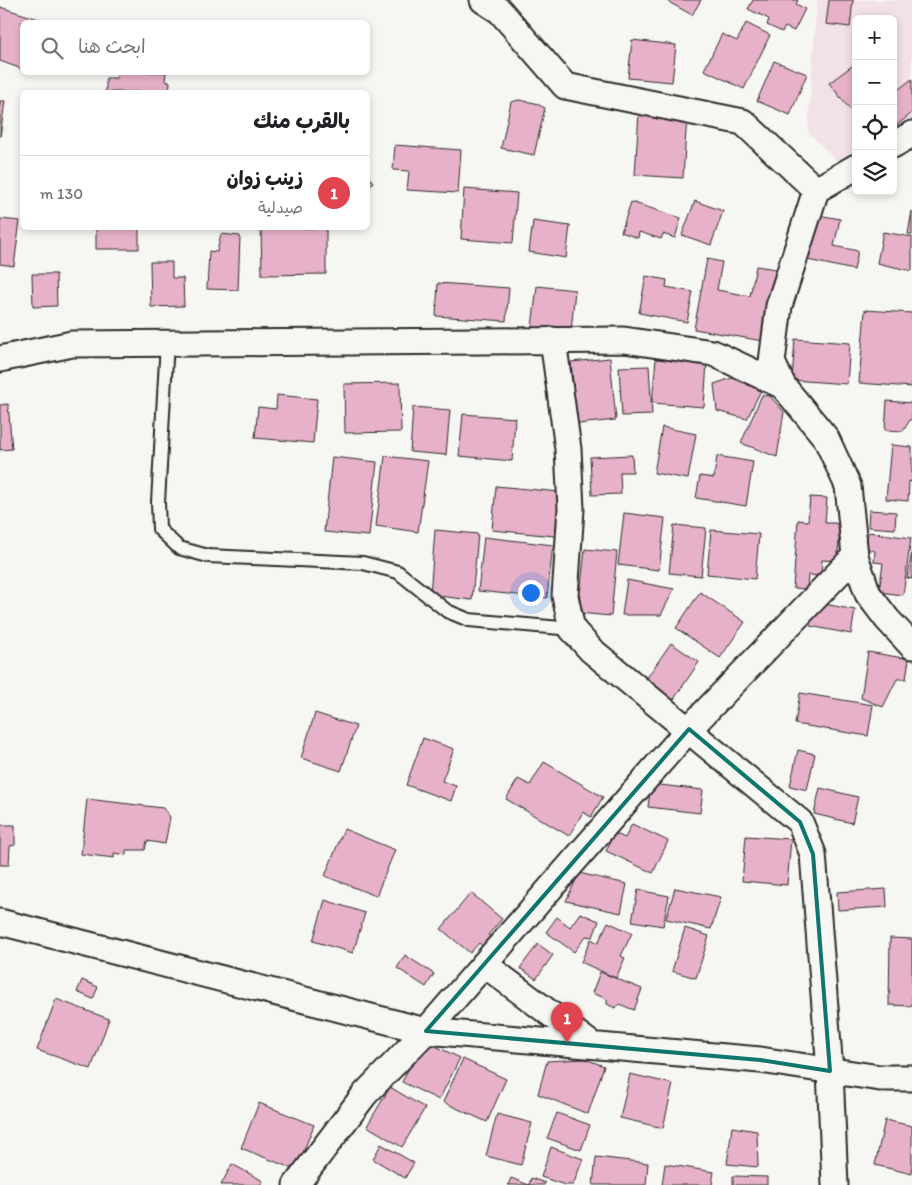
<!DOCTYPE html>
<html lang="ar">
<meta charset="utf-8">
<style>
:root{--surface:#fff;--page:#f2f2f2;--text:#202124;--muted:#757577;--line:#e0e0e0;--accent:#111827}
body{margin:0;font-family:Itim,"Playpen Sans Arabic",sans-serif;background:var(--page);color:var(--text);direction:rtl}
.controls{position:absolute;right:15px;top:15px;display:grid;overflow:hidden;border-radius:8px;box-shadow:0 2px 8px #0003}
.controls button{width:45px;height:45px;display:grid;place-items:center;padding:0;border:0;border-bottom:1px solid var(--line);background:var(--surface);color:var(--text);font:25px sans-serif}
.you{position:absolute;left:530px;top:592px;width:18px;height:18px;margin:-12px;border:4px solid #fff;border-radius:50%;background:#1a73e8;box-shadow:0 0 0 8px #1a73e833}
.badge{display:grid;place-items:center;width:32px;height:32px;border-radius:50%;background:var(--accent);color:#fff;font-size:16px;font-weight:700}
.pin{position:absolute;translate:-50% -41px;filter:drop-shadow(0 1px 2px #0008)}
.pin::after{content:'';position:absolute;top:26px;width:18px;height:15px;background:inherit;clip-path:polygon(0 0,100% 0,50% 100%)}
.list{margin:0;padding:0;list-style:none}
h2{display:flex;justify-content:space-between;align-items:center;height:65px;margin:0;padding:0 20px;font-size:21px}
h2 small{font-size:16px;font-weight:400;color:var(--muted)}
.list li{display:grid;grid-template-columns:32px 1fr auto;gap:15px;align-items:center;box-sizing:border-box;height:75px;padding:0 20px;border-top:1px solid var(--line)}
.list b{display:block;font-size:19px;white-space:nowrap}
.list p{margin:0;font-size:16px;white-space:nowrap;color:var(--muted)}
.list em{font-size:16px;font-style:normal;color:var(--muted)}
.icon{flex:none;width:28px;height:28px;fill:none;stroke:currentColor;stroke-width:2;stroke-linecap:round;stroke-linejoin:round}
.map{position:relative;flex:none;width:912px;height:1185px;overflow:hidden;direction:ltr}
.search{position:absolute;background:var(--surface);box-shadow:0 2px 8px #0003;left:20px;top:20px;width:350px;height:55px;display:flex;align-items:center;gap:12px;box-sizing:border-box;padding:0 18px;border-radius:8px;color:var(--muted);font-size:19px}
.panel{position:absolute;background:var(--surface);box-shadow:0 2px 8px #0003;left:20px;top:90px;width:350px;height:140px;border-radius:8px;direction:rtl}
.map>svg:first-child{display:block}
</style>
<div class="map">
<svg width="912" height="1185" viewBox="0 0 912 1185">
<rect width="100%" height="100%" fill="#f6f6f2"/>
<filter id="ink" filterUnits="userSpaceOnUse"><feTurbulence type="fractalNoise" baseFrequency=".02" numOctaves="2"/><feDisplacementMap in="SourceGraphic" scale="10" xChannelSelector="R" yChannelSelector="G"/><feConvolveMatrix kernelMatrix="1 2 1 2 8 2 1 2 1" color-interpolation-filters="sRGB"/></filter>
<g filter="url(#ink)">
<path fill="#f2e1e6" d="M 817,0 L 912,0 L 912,124 L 893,138 L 893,19 L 856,19 L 856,166 L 848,172 L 808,132 Z"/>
<path fill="#e7b1c9" stroke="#2b2b2b" d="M 665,0 L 701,0 L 692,15 Z
M 753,0 L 798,0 L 796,4 L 805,9 L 794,31 L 785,27 L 782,32 L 767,25 L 769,19 L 748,9 Z
M 829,0 L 853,0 L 850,27 L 826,24 Z
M 0,7 L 48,22 L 22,22 L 22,69 L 0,61 Z
M 746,23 L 770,35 L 744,89 L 704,70 L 722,34 L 737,41 Z
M 632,40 L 676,45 L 672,82 L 628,78 Z
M 774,61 L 807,74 L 790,115 L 757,101 Z
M 856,63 L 856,117 L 829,83 Z
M 117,72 L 166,72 L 165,81 L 170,82 L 169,92 L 106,92 L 106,78 L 117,78 Z
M 912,79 L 912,113 L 893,128 L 893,82 L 899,89 Z
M 519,100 L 535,103 L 545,108 L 534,155 L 501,148 L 511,102 Z
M 0,101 L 5,101 L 0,137 Z
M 639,112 L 687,115 L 683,178 L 635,175 Z
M 395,145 L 461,150 L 458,193 L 407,190 L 409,171 L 393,170 Z
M 368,176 L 373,182 L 368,187 Z
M 464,189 L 517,193 L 513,243 L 461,239 Z
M 695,201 L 723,211 L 711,245 L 682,235 Z
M 631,202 L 681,218 L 675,238 L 663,234 L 661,239 L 639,232 L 638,238 L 621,232 Z
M 912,211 L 912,235 L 908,234 Z
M 813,214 L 840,219 L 834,246 L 858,251 L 854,270 L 803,259 Z
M 0,219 L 20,221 L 14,266 L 0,264 Z
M 533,221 L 570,226 L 566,258 L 529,252 Z
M 96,228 L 139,228 L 139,249 L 96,249 Z
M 261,228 L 326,228 L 326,274 L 262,275 Z
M 883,232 L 912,237 L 912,271 L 877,263 Z
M 221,234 L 240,236 L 238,290 L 207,289 L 209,251 L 217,252 Z
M 707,259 L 722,262 L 717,290 L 750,296 L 756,266 L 776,269 L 763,341 L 694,329 Z
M 150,262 L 172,262 L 172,278 L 183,278 L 184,306 L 151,307 Z
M 32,274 L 56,274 L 57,306 L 33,307 Z
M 646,276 L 667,280 L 666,287 L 693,292 L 687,322 L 639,313 Z
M 438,283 L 509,288 L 506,321 L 436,316 Z
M 537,286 L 575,290 L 571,332 L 532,327 Z
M 865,310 L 912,313 L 912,387 L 859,383 Z
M 795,339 L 850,343 L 847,384 L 792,380 Z
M 610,358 L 616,420 L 577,424 L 571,362 Z
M 656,358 L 707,362 L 704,407 L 652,403 Z
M 649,366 L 652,415 L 622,416 L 619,367 Z
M 732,378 L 761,390 L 747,419 L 717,411 L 714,384 Z
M 400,383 L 401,432 L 345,433 L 344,384 Z
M 277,395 L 317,399 L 313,443 L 255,438 L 258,407 L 276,409 Z
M 762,395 L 770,396 L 784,412 L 777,457 L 741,443 Z
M 887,401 L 912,403 L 912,417 L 903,431 L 885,430 Z
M 8,404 L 12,449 L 0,450 L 0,405 Z
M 413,407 L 450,410 L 446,455 L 410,452 Z
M 463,414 L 515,418 L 512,461 L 459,456 Z
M 662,427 L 696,434 L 688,479 L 654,473 Z
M 891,445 L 912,447 L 912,482 L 909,481 L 908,501 L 886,499 Z
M 632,455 L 633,472 L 620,472 L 621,494 L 592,495 L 590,457 Z
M 385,456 L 428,461 L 418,532 L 376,526 Z
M 717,456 L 753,462 L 746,506 L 696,498 L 700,476 L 714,478 Z
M 332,457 L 377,462 L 369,536 L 324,532 Z
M 496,486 L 560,492 L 555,536 L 492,530 Z
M 810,497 L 827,498 L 825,523 L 836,523 L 840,531 L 837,561 L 822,560 L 821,576 L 808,575 L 807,589 L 793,588 L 798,520 L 808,521 Z
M 869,510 L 896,512 L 895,529 L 868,527 Z
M 624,513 L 665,518 L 659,570 L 618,565 Z
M 674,525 L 706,528 L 701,576 L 669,573 Z
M 435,530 L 478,534 L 472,600 L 430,595 Z
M 711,530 L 759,534 L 755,579 L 707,574 Z
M 868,532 L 911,538 L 903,595 L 879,592 L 883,563 L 874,562 L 875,551 L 866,549 Z
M 484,537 L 553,545 L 547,598 L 478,591 Z
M 585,549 L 617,552 L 611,616 L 578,613 Z
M 912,552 L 912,579 L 907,578 Z
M 627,580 L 674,589 L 661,615 L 622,615 Z
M 700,592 L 745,622 L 720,658 L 676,628 Z
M 814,602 L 855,610 L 851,634 L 810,626 Z
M 671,643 L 699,662 L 672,702 L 644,682 Z
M 868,652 L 909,659 L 906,679 L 897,679 L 883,707 L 861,698 Z
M 800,693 L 873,705 L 868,736 L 795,724 Z
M 315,713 L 356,726 L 341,771 L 301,758 Z
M 423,738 L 454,749 L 442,781 L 456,786 L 451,801 L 406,785 Z
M 798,750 L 815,754 L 807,790 L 790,786 Z
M 544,762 L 603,797 L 591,817 L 583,812 L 569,836 L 506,799 L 518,779 L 530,785 Z
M 651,784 L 703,790 L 700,813 L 648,807 Z
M 820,788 L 858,797 L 852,823 L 814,814 Z
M 87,799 L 163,808 L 170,817 L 165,844 L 147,841 L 145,850 L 126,850 L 126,855 L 114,853 L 114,858 L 81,854 Z
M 632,824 L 668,841 L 653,873 L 606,851 L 614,833 L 625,838 Z
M 0,825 L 15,825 L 15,845 L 10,846 L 9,865 L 0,865 Z
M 344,829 L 395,850 L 376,896 L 325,876 Z
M 746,836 L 791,839 L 787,885 L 742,881 Z
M 579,873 L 627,884 L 621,913 L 566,901 Z
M 675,888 L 721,897 L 711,929 L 666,919 Z
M 886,889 L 887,907 L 838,910 L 837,892 Z
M 638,890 L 669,896 L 663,926 L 632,921 Z
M 471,893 L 502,919 L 488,935 L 492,937 L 483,947 L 479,943 L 470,953 L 441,929 Z
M 325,900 L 365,913 L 353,953 L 313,941 Z
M 580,913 L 599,921 L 593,937 L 586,936 L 574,952 L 546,932 L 557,917 L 570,927 Z
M 608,922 L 632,933 L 621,956 L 625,958 L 616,978 L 581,962 L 591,939 L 598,943 Z
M 685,928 L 709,936 L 696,978 L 672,971 Z
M 890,938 L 912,939 L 912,1006 L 889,1005 Z
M 538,944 L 553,955 L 536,979 L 520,968 Z
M 405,955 L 434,974 L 426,987 L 397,968 Z
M 600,972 L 642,989 L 634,1010 L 619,1004 L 615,1008 L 607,1004 L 607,999 L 592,993 Z
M 82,980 L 98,987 L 93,999 L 77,992 Z
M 56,999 L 109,1019 L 91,1069 L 37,1050 Z
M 423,1040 L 460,1058 L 439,1100 L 402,1082 Z
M 463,1059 L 506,1079 L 487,1122 L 443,1102 Z
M 585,1059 L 604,1066 L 588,1114 L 538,1094 L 547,1061 Z
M 630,1074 L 673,1084 L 663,1128 L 620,1118 Z
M 390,1087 L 425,1108 L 402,1147 L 367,1126 Z
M 259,1103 L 314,1125 L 296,1170 L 241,1148 Z
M 557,1113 L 590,1125 L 581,1150 L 547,1138 Z
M 497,1114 L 532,1123 L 521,1165 L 486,1156 Z
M 885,1120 L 912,1126 L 912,1174 L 875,1165 Z
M 732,1127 L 757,1131 L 758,1167 L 727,1164 Z
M 381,1144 L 414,1163 L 405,1178 L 373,1159 Z
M 551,1147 L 583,1159 L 573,1185 L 565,1185 L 541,1177 Z
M 596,1157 L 648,1163 L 646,1185 L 593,1185 Z
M 232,1164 L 263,1181 L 260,1185 L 221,1185 Z
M 665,1164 L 714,1172 L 712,1185 L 662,1185 Z
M 733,1176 L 767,1177 L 767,1185 L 733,1185 Z
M 511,1178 L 529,1185 L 531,1178 L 545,1183 L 544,1185 L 508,1185 Z"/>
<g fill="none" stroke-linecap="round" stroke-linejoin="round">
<defs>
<path id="lane" d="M 167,342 L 158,502 L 159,529 L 179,548 L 208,556 L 363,563 L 398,572 L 447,611 L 469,620 L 572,629"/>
<path id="street" d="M 483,0 L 500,11 L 565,86 L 743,122 L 816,190
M 893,145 L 912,134
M 553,340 L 568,449 L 571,509 L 565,596 L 572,629 L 591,650 L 800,822 L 813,854 L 830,1071 L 835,1185
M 0,359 L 72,344 L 624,340 L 713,353 L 783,386
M 855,556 L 848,486 L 826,438 L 783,386 L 772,362 L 779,306 L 816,190 L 856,167
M 0,922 L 426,1031 L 760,1060 L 880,1078 L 912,1078
M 484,964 L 592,1045
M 296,1185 L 365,1094 L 426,1031 L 689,729 L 855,556 L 868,594 L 887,619 L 912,646"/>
</defs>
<use href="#lane" stroke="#2b2b2b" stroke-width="16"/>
<use href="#street" stroke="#2b2b2b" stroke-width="29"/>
<use href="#lane" stroke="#f6f6f2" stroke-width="12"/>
<use href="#street" stroke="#f6f6f2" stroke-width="25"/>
</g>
</g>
<path fill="none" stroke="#0f766e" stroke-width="4" stroke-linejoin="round" d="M 689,729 L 800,822 L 813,854 L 830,1071 L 760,1060 L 426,1031 Z"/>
</svg>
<div class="controls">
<button>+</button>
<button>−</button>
<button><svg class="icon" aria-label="locate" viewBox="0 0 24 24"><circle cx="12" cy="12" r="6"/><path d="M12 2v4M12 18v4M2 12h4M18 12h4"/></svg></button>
<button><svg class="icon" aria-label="layers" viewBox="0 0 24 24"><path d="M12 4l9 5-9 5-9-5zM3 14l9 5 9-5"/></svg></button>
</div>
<div class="you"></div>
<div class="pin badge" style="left:567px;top:1043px;background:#e0444e">1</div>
<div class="search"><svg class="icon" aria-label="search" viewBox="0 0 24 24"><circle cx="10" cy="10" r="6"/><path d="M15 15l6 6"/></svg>ابحث هنا</div>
<section class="panel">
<h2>بالقرب منك<small></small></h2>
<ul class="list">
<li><span class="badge" style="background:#e0444e">1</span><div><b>زينب زوان</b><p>صيدلية</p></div><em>130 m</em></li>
</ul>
</section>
</div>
